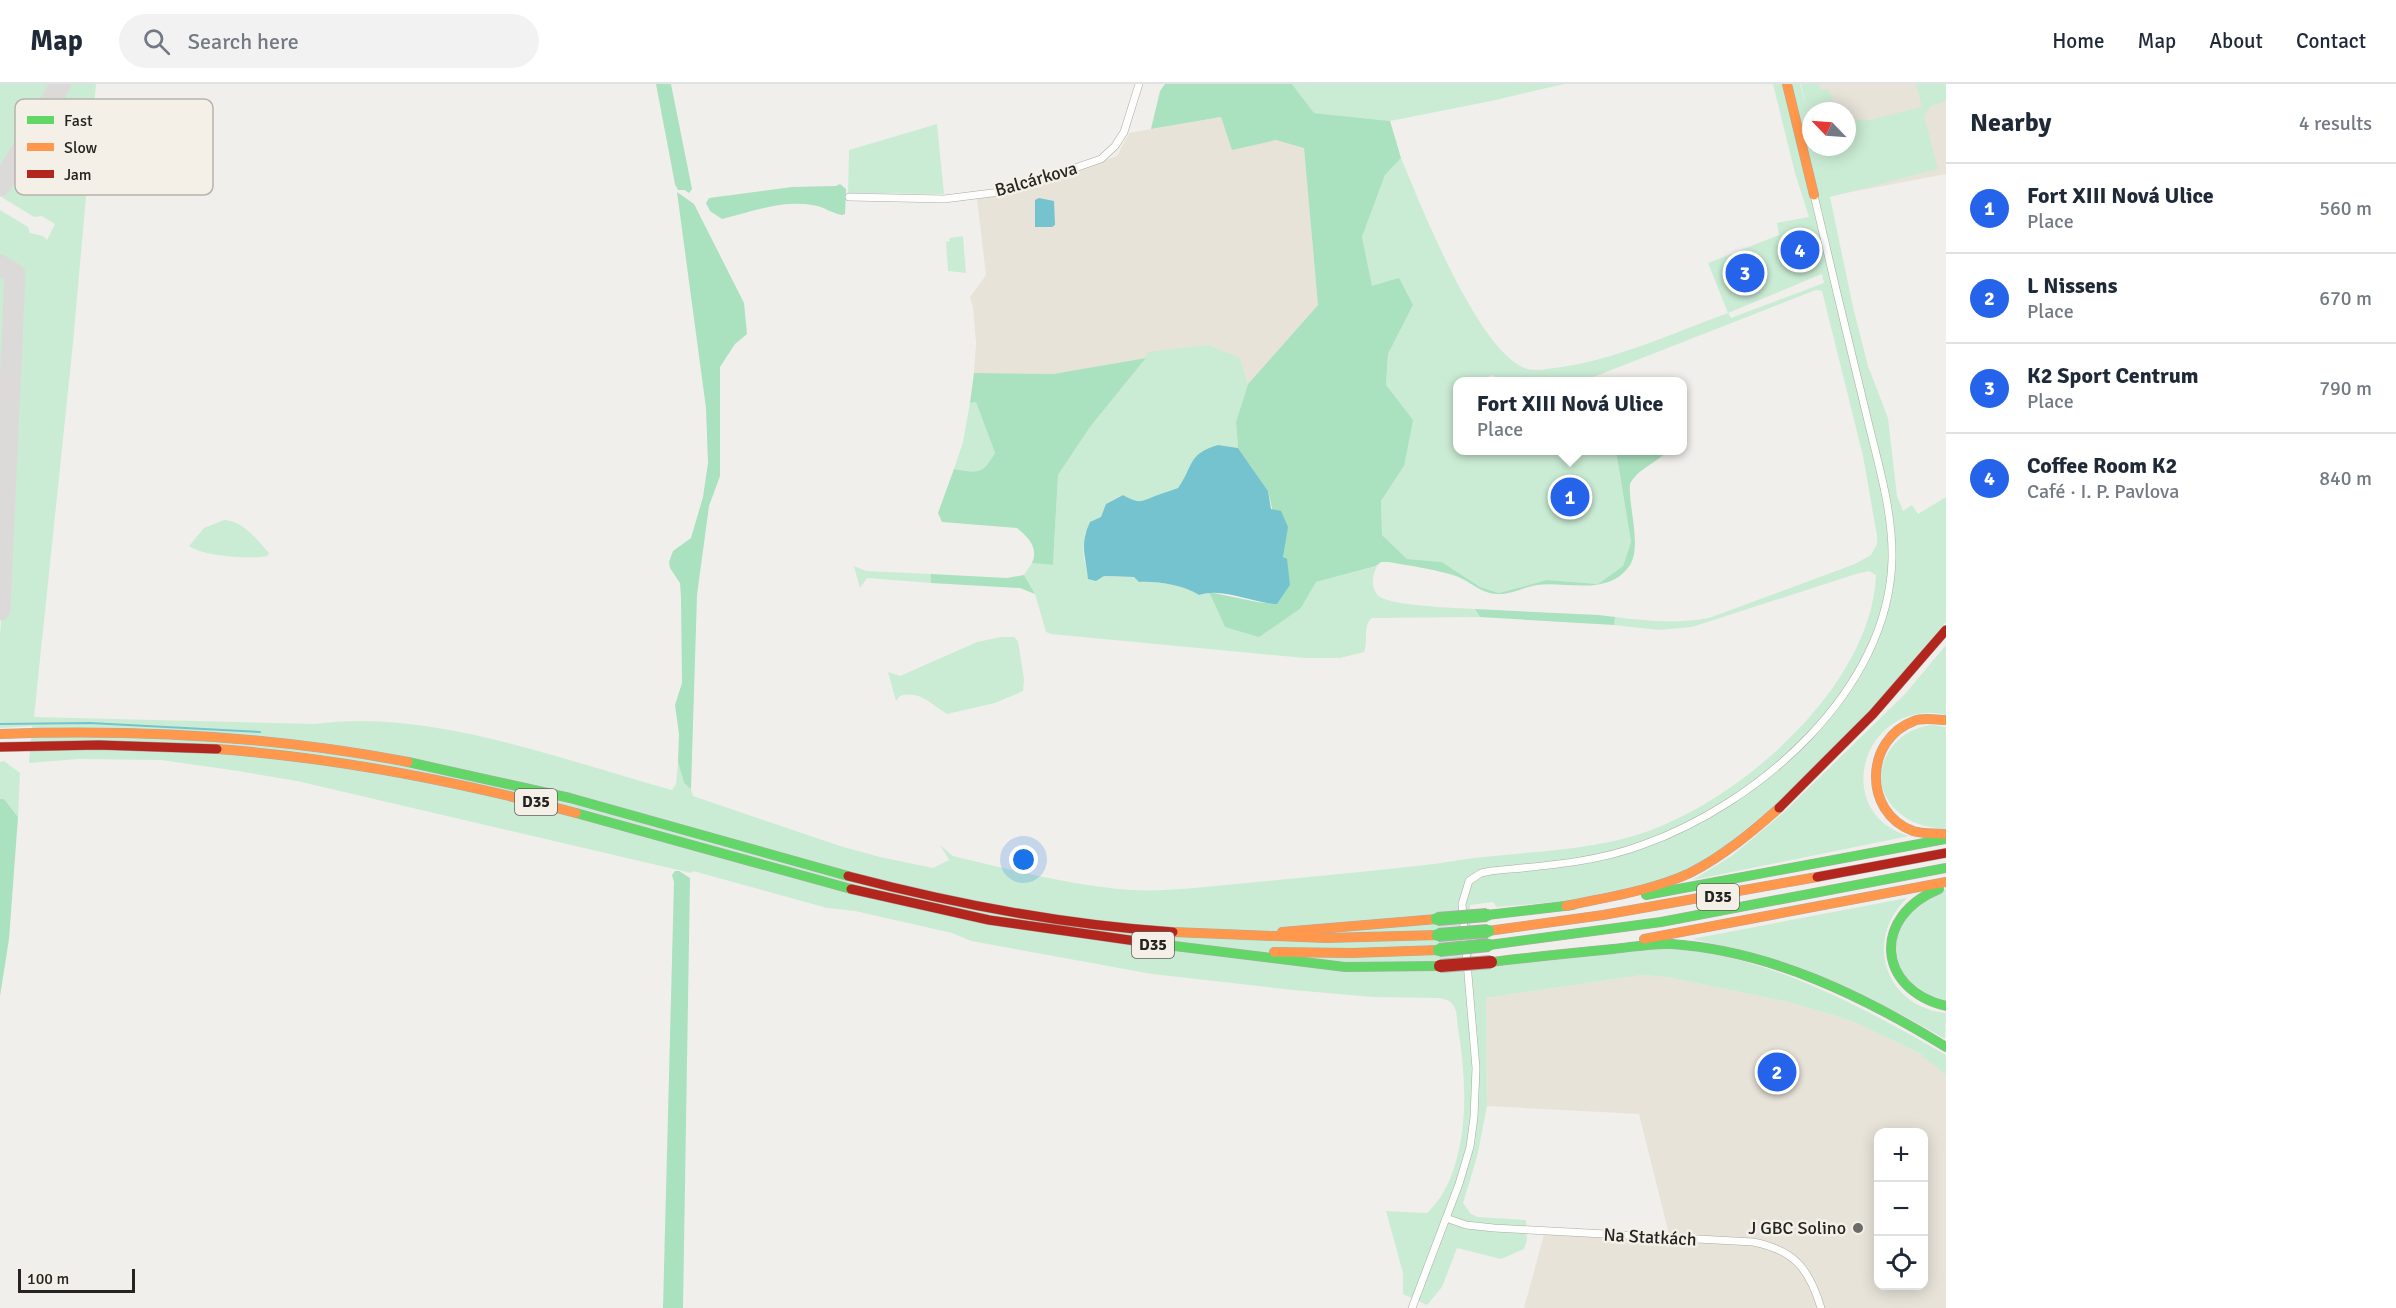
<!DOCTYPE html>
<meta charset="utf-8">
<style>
:root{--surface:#fff;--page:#f2f2f3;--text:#1f2937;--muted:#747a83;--line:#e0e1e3;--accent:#2563eb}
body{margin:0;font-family:Signika,sans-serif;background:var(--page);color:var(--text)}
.controls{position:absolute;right:18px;bottom:18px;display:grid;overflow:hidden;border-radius:12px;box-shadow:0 3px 15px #0003}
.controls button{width:54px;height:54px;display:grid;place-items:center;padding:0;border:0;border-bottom:2px solid var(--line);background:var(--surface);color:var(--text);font:30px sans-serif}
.compass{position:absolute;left:1802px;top:18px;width:54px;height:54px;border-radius:50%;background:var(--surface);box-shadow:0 3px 15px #0003;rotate:295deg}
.scale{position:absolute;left:18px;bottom:15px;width:117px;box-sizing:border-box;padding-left:6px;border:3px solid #252421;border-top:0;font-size:16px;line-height:21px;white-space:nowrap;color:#252421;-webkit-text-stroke:4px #f4f0e8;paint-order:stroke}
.you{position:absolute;left:1024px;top:776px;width:21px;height:21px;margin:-15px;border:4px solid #fff;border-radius:50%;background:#1a73e8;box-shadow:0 0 0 9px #1a73e833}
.badge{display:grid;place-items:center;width:39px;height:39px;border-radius:50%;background:var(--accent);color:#fff;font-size:20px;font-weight:700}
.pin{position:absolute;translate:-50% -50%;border:3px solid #fff;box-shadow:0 2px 6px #0006}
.popup{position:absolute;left:1453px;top:293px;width:234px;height:78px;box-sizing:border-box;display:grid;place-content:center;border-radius:12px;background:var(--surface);filter:drop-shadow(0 2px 4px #0005);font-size:20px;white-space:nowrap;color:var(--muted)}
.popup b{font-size:22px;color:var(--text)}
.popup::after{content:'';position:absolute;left:50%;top:100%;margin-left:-12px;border:12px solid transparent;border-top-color:var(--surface)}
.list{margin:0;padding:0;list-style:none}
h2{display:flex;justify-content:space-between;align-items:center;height:78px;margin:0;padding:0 24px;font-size:26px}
h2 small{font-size:20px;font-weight:400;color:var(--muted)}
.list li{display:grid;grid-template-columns:39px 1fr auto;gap:18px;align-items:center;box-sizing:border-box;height:90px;padding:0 24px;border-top:2px solid var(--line)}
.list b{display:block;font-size:22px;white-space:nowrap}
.list p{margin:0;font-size:20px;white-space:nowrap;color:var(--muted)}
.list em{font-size:20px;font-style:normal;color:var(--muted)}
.icon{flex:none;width:33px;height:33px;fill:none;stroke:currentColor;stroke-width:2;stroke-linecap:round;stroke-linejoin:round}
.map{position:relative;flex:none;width:1946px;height:1224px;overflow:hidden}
header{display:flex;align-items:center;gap:36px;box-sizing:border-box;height:84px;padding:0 30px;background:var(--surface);border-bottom:2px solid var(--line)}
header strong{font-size:28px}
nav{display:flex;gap:33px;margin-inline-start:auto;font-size:21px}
.search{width:420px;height:54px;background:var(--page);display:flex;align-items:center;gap:15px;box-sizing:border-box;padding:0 21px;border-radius:33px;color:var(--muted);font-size:22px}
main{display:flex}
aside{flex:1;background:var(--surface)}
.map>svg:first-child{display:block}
</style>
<header>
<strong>Map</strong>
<div class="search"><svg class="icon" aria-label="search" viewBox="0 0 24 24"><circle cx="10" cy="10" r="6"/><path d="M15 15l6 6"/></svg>Search here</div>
<nav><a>Home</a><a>Map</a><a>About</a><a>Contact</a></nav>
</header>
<main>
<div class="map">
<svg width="1946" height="1224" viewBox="0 0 1946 1224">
<rect width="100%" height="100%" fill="#f1efeb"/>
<path fill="#e7e3d9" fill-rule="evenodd" d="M 1803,0 L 1946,0 L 1946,90 L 1830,112 L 1847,63 L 1847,27 L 1811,27 Z
M 1221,33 L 1232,65 L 1276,56 L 1304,63 L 1318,221 L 1248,300 L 1240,274 L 1146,274 L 1053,290 L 974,289 L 976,259 L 973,224 L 970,213 L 986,191 L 977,115 L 1034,102 L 1117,72 L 1129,49 Z
M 1642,891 L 1667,893 L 1789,918 L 1852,937 L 1917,968 L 1946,991 L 1946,1224 L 1524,1224 L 1545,1147 L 1670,1154 L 1639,1030 L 1487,1022 L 1486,914 ZM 1878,1048 L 1924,1048 L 1924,1202 L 1878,1202 Z"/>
<path fill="#caecd4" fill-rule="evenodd" d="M 0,0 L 57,0 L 35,35 L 27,55 L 25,55 L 15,71 L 15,75 L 8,81 L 0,95 Z
M 64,0 L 96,0 L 73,259 L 34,633 L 315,640 C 430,624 562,676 672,706 L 676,700 L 678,678 L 684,699 L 691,705 L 693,712 L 840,762 L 880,773 L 933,784 L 949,776 L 940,761 L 953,772 L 965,775 C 1020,788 1075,802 1131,806 C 1169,808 1209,802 1247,799 C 1306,793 1366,788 1425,781 C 1444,779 1463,775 1483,773 C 1545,766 1610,766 1668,739 C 1757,700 1872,595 1876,491 L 1869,487 L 1856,490 L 1692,543 L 1659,546 L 1614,541 L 1615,533 C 1648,537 1677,540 1709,534 L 1855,480 L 1871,471 L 1877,460 L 1877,452 L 1863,372 L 1822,207 L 1816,206 L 1591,294 L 1588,297 L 1505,297 L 1491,291 L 1482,297 L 1458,298 L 1458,366 L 1616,367 L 1631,458 L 1623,482 L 1598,500 L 1547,496 L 1499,509 L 1480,503 L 1442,478 L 1407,475 L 1382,451 L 1381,417 L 1404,382 L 1386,301 L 1388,270 L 1413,221 L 1372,203 L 1362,153 L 1385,91 L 1401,74 C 1420,119 1480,273 1528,285 C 1536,287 1546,285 1555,284 C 1616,276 1670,250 1728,229 L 1708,179 L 1779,151 L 1777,139 L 1809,133 L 1795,89 L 1773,0 L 1800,0 L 1806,22 L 1801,0 L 1819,0 L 1821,6 L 1829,5 L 1836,27 L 1811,27 L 1811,63 L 1847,63 L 1847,31 L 1849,38 L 1864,35 L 1865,37 L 1922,23 L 1916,0 L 1946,0 L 1946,17 L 1931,22 L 1924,32 L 1938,85 L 1830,113 L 1853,223 L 1868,282 L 1888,334 L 1897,412 L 1903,427 L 1912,421 L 1918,430 L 1946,413 L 1946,538 L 1911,580 L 1854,644 L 1775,721 L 1716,770 L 1691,784 L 1658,797 L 1567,817 L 1497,823 L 1493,818 L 1470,821 L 1473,886 C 1527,879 1582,869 1636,865 C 1743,857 1856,919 1946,971 L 1946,991 L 1917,968 L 1852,937 L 1789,918 L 1667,893 L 1642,891 L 1486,914 L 1487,1022 L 1477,1073 L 1463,1119 L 1471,1130 L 1478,1133 L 1526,1136 L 1527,1156 L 1524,1165 L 1501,1175 L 1457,1164 L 1442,1203 L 1427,1221 L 1403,1210 L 1403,1189 L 1386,1127 L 1427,1129 C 1437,1120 1445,1107 1450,1095 C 1469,1047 1466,994 1458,944 C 1457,937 1457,928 1454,922 C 1450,916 1445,915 1438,914 L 1373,913 L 1293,906 L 1152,890 L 971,857 L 952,849 L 855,827 L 827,824 L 693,787 L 691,789 L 297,697 L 238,687 L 161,676 L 78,675 L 29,679 L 32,642 L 0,644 C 0,614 0,582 0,552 C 5,494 7,437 9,376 L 6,374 L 10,369 L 11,350 L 7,347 L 11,340 L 12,322 L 10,321 L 13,294 L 10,281 L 14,271 L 12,267 L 15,265 L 13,252 L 17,217 L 15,215 L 9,216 L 7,248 L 9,253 L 7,256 L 8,280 L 6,281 L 6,296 L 0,300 L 0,188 L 9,194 L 7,196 L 9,208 L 13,214 L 17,211 L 21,192 L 0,177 L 0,126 L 28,143 L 30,149 L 43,152 L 47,156 L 55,140 L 42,132 L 34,133 L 3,114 L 0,109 L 19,79 L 18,77 L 32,73 L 45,78 L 47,76 L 34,65 L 30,56 L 33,54 ZM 1822,190 L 1824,199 L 1731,234 L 1728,229 Z
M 1292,0 L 1564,0 L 1491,17 L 1390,37 L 1314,29 Z
M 937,40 L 944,110 L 848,109 L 849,66 Z
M 963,152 L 966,189 L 948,187 L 946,158 L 950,157 L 949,154 Z
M 1208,261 L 1240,274 L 1248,300 L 1236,338 L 1238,364 L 1218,361 L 1178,404 L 1156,412 L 1148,418 L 1137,418 L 1123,411 C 1100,421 1111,421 1100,435 C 1096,440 1090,444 1085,449 C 1084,458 1082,470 1085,478 C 1090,495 1121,493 1134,493 L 1139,498 C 1157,497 1183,501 1199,511 L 1209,508 L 1225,543 L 1301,524 L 1316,498 L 1377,482 C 1372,492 1370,505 1380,513 C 1394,522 1456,524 1475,525 L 1480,533 L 1372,534 C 1362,542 1369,557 1364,568 L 1340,574 L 1305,574 L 1051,550 L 1046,548 L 1035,510 L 1024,491 L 1032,479 L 1053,481 L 1058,391 L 1090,343 L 1146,274 L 1147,268 Z
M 976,318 L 995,369 C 982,391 978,389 954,385 L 963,358 L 970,319 Z
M 224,436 C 243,437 257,455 269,469 L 267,472 C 251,476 202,472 189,462 L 204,444 Z
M 854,482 L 866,487 L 931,490 L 931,499 L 867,494 L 860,504 Z
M 1001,553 L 1014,553 L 1018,557 L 1024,595 L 1023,607 L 995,619 L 947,630 C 931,620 919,606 900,612 L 896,617 L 888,588 L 900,592 L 977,558 Z
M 1946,561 L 1946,631 C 1864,613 1828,728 1909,752 L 1693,796 L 1733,771 L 1783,729 L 1905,610 Z
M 1933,641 L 1946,643 L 1946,745 C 1931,744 1914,741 1902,731 C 1861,701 1886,645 1933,641 Z
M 4,677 L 20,689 L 18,733 L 4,715 L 0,715 L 0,678 Z
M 1946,805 L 1946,919 C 1936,915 1919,911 1912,903 C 1879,866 1901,817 1946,805 Z
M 1907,814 C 1863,856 1885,923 1946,929 L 1945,955 L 1904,932 L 1733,864 L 1692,855 Z"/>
<path fill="#aae1be" d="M 656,0 L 671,0 L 692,105 L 689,109 L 685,106 L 678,106 L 675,100 Z
M 1165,0 L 1292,0 L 1314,29 L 1390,37 L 1401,74 L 1385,91 L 1362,153 L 1372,202 L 1399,194 L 1413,221 L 1388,270 L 1386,301 L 1413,336 L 1404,382 L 1381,417 L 1382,451 L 1407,475 L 1442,478 L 1480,503 L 1499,509 L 1547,496 L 1598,500 L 1623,482 L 1631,458 L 1616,367 L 1667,367 C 1657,379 1637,385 1630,400 C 1628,422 1642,462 1630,481 C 1609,513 1567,497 1537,501 C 1524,503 1510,511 1497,510 C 1480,509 1470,497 1456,492 C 1434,485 1411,482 1389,478 L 1381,478 L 1376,482 L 1316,498 L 1301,524 L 1259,553 L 1225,543 L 1209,508 L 1257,518 L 1276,520 L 1290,501 L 1268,407 L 1238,364 L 1236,338 L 1248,300 L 1318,221 L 1304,64 L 1276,56 L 1232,66 L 1221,33 L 1151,45 L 1160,7 Z
M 840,100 L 846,105 L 845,130 L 843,131 C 834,131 824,122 812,121 C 781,116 751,128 722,135 L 710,127 L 706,119 L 709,114 L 792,103 L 836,102 Z
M 677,108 L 694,120 L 744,219 L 747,250 L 735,260 L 720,283 L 720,392 L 709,422 L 697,511 L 691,705 L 684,699 L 678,678 L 679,650 L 675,621 L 682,599 L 681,513 L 680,499 L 670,484 L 669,478 L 673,467 L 691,454 L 703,413 L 708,379 L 706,324 Z
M 1146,274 L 1090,343 L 1058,391 L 1053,481 L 1032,479 C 1039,464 1028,453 1017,444 L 942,438 L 938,429 L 954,385 C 978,389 982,391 995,369 L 976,318 L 970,319 L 974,289 L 1053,290 Z
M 931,490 L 1007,494 L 1024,491 L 1035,510 L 1020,504 L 931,499 Z
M 1475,525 L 1598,531 L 1615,533 L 1614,541 L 1480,533 Z
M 0,715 L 4,715 L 18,733 L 9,855 L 0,912 Z
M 675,787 L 679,787 L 690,794 L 683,1224 L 663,1224 L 674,798 L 672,791 Z"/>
<path fill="#75c3ce" d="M 1039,114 L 1054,117 L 1055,141 L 1052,143 L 1035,143 L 1035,116 Z
M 1218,361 L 1238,364 L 1268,407 L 1271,425 L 1281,427 L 1288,443 L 1283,473 L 1287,475 L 1290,501 L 1277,520 C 1251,519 1224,503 1199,511 C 1183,501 1157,497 1139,498 L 1134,493 L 1104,492 L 1096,497 L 1088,495 C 1086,472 1079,462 1090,438 L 1101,433 L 1106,420 L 1123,411 C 1138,419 1139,419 1155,412 C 1162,409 1171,407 1178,404 C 1194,382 1187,370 1218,361 Z"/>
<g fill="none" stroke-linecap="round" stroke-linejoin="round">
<path stroke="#75c3ce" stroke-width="2" d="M 0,640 L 90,639 L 260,648"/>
<path stroke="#dcdad8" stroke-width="21" d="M 0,102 L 61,0
M 0,181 L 15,190 L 0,526"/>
<defs>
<path id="street" d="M 849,113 L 944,115 L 1008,107 L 1101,75 L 1115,62 L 1124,48 L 1139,0
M 1446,1134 L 1466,1141 L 1494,1144 L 1753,1158 C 1794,1166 1809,1184 1821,1224
M 1412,1224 L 1459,1100 L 1470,1063 L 1474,1033 L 1476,984 L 1462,820 L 1469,797 L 1481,789 L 1491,787 C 1541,782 1594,779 1642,761 C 1758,720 1889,607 1892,475 C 1893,426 1877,376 1866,329 C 1848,256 1831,184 1814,111"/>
<path id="fast" d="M 408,678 L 570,714 L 848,792
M 576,729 L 851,805
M 1939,805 C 1872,832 1876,905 1946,922
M 1646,811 L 1946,755
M 1487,831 L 1573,821
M 1150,859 L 1345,883 L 1440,882
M 1489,861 L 1661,838 L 1946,784
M 1491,878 C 1532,873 1572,869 1613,865 C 1633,863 1652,859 1672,860 C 1771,867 1863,912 1946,963"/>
<path id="slow" d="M 1787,0 L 1814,111
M 0,650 C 137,645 273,652 408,678
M 217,665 C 339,674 457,697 576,729
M 1945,750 C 1935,749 1922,750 1913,747 C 1862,728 1865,655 1914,637 C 1923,633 1936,636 1946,636
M 1566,822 C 1607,813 1651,807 1690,789 C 1723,772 1751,749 1779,724
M 1488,847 L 1603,831 L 1817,793
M 1173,848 L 1326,854 L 1438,851
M 1282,848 L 1437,835
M 1644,855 L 1946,798
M 1274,868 L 1352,869 L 1439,866"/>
<path id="jam" d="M 0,663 L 99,661 L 217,665
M 1779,724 L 1873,630 L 1946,546
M 848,792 C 955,820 1063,841 1173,848
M 1817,793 L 1946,769
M 851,805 L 989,836 L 1150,859"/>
</defs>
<use href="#street" stroke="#acaaa7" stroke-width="8"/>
<use href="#fast" stroke="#acaaa7" stroke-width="10"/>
<use href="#slow" stroke="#acaaa7" stroke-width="10"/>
<use href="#jam" stroke="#acaaa7" stroke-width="10"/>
<use href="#street" stroke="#fdfdfc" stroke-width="7"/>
<use href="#fast" stroke="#63d668" stroke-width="9"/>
<use href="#slow" stroke="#ff974d" stroke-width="9"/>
<use href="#jam" stroke="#b3261e" stroke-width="9"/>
<defs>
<path id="fast-bridge" d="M 1437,835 L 1487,831
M 1438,851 L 1488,847
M 1439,866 L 1489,861"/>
<path id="jam-bridge" d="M 1440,882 L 1491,878"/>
</defs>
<use href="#fast-bridge" stroke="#acaaa7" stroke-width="14" stroke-linecap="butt"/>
<use href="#jam-bridge" stroke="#acaaa7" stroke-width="14" stroke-linecap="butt"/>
<use href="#fast-bridge" stroke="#63d668" stroke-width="12"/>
<use href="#jam-bridge" stroke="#b3261e" stroke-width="12"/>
</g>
<circle fill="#6c6b68" stroke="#f4f0e8" stroke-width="2" cx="1858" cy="1144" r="6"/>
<g text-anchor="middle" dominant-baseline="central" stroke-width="5" stroke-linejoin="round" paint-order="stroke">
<g fill="#f4f0e8" stroke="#63615d" stroke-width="1.5">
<rect x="515" y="705" width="42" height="26" rx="4.5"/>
<rect x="1697" y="800" width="42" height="26" rx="4.5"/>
<rect x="1132" y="848" width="42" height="26" rx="4.5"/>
</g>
<g font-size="16" font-weight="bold" fill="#252421">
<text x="536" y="718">D35</text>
<text x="1718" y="813">D35</text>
<text x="1153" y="861">D35</text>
</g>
<g font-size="18" fill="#252421" stroke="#f4f0e8">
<text transform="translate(1036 95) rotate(-16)">Balcárkova</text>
<text transform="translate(1650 1153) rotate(3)">Na Statkách</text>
</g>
<g font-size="18" fill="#252421" stroke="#f4f0e8" text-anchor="end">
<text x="1846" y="1144">J GBC Solino</text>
</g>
</g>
<rect x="15" y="15" width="198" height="96" rx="9" fill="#f4f0e8" stroke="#b6b3ac" stroke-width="1.5"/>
<rect x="27" y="32" width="27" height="8" fill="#63d668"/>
<rect x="27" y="59" width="27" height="8" fill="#ff974d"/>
<rect x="27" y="86" width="27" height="8" fill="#b3261e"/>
<g font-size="16" fill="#252421">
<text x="64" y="42">Fast</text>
<text x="64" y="69">Slow</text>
<text x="64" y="96">Jam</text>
</g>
</svg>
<div class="controls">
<button>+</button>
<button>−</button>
<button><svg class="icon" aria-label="locate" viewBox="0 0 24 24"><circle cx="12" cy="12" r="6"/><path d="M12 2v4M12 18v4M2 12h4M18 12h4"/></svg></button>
</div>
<svg class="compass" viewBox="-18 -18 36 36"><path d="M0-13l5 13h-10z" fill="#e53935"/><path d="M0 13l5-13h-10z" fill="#747a83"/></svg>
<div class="scale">100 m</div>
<div class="you"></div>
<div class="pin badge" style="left:1570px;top:413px">1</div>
<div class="popup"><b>Fort XIII Nová Ulice</b>Place</div>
<div class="pin badge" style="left:1777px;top:988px">2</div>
<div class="pin badge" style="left:1745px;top:189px">3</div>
<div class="pin badge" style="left:1800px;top:166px">4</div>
</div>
<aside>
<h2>Nearby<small>4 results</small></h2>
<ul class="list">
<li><span class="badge">1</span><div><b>Fort XIII Nová Ulice</b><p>Place</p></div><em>560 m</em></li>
<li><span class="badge">2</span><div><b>L Nissens</b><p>Place</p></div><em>670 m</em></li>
<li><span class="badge">3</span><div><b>K2 Sport Centrum</b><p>Place</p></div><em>790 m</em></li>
<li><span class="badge">4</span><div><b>Coffee Room K2</b><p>Café · I. P. Pavlova</p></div><em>840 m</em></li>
</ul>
</aside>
</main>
